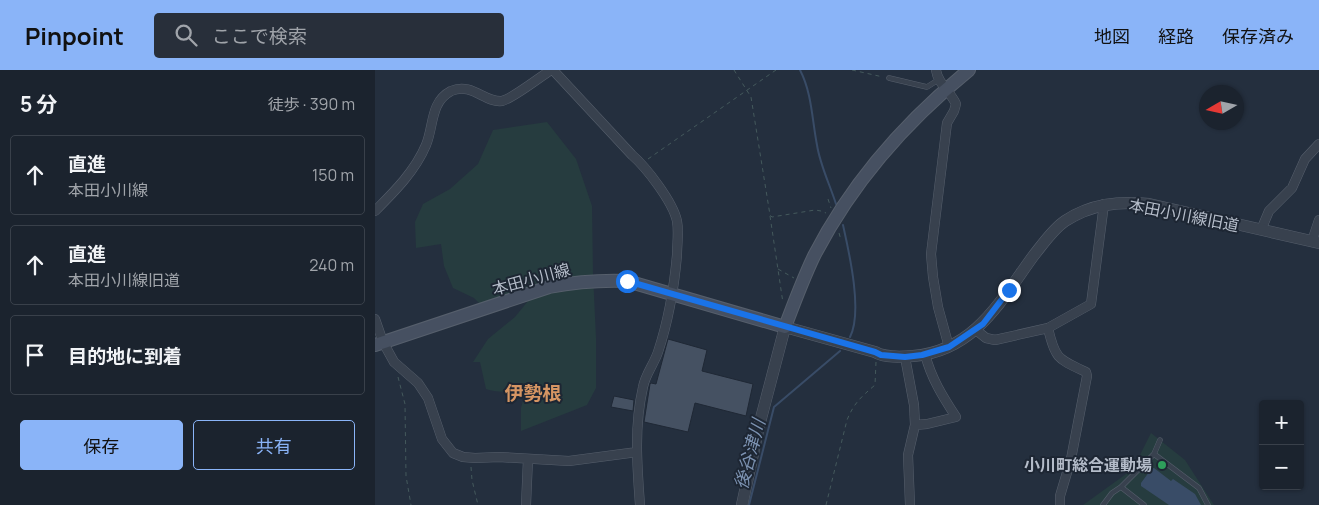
<!DOCTYPE html>
<html lang="ja">
<meta charset="utf-8">
<style>
:root{--surface:#1b232e;--page:#282f3a;--text:#f1f3f6;--muted:#a0a4aa;--line:#39404a;--accent:#8ab4f8}
body{margin:0;font-family:Manrope,"Noto Sans JP",sans-serif;background:var(--page);color:var(--text)}
.controls{position:absolute;right:15px;bottom:15px;display:grid;overflow:hidden;border-radius:5px;box-shadow:0 1px 4px #0004}
.controls button{width:45px;height:45px;display:grid;place-items:center;padding:0;border:0;border-bottom:1px solid var(--line);background:var(--surface);color:var(--text);font:25px sans-serif}
.compass{position:absolute;left:824px;top:15px;width:45px;height:45px;border-radius:50%;background:var(--surface);box-shadow:0 1px 4px #0004;rotate:261deg}
.stop{position:absolute;width:15px;height:15px;margin:-11px;border:4px solid #1a73e8;border-radius:50%;background:#fff}
.stop.end{background:#1a73e8;border-color:#fff;box-shadow:0 1px 5px #0008}
.list{margin:0;padding:0;list-style:none}
h2{display:flex;justify-content:space-between;align-items:center;height:65px;margin:0;padding:0 20px;font-size:21px}
h2 small{font-size:16px;font-weight:400;color:var(--muted)}
.list li{display:grid;grid-template-columns:32px 1fr auto;gap:15px;align-items:center;box-sizing:border-box;height:80px;margin:0 10px 10px;padding:0 10px;border:1px solid var(--line);border-radius:5px}
.list b{display:block;font-size:19px;white-space:nowrap}
.list p{margin:0;font-size:16px;white-space:nowrap;color:var(--muted)}
.list em{font-size:16px;font-style:normal;color:var(--muted)}
.actions{display:flex;gap:10px;padding:15px 20px}
.actions a{flex:1;padding:11px 0;border:1px solid var(--accent);border-radius:5px;text-align:center;font-size:18px;color:var(--accent)}
.actions .main{background:var(--accent);color:#111}
.icon{flex:none;width:28px;height:28px;fill:none;stroke:currentColor;stroke-width:2;stroke-linecap:round;stroke-linejoin:round}
.map{position:relative;flex:none;width:944px;height:435px;overflow:hidden}
header{display:flex;align-items:center;gap:30px;box-sizing:border-box;height:70px;padding:0 25px;background:var(--accent);color:#111}
header strong{font-size:24px}
nav{display:flex;gap:28px;margin-inline-start:auto;font-size:18px}
.search{width:350px;height:45px;background:var(--page);display:flex;align-items:center;gap:12px;box-sizing:border-box;padding:0 18px;border-radius:5px;color:var(--muted);font-size:19px}
main{display:flex}
aside{flex:1;background:var(--surface)}
.map>svg:first-child{display:block}
</style>
<header>
<strong>Pinpoint</strong>
<div class="search"><svg class="icon" aria-label="search" viewBox="0 0 24 24"><circle cx="10" cy="10" r="6"/><path d="M15 15l6 6"/></svg>ここで検索</div>
<nav><a>地図</a><a>経路</a><a>保存済み</a></nav>
</header>
<main>
<aside>
<h2>5 分<small>徒歩 · 390 m</small></h2>
<ul class="list">
<li><svg class="icon" aria-label="ahead" viewBox="0 0 24 24"><path d="M12 20V5M6 11l6-6 6 6"/></svg><div><b>直進</b><p>本田小川線</p></div><em>150 m</em></li>
<li><svg class="icon" aria-label="ahead" viewBox="0 0 24 24"><path d="M12 20V5M6 11l6-6 6 6"/></svg><div><b>直進</b><p>本田小川線旧道</p></div><em>240 m</em></li>
<li><svg class="icon" aria-label="arrive" viewBox="0 0 24 24"><path d="M6 21V4h12l-3 4 3 4H6"/></svg><div><b>目的地に到着</b></div></li>
</ul>
<div class="actions"><a class="main">保存</a><a>共有</a></div>
</aside>
<div class="map">
<svg width="944" height="435" viewBox="0 0 944 435">
<rect width="100%" height="100%" fill="#242f3e"/>
<path fill="#263c3f" d="M 172,52 L 201,89 L 217,136 L 218,204 L 221,268 L 221,318 L 212,335 L 146,361 L 146,338 L 151,319 C 137,321 125,324 111,319 L 105,292 L 98,292 L 113,269 L 140,247 L 153,231 L 147,221 L 105,234 L 99,228 L 78,218 L 69,196 L 66,174 L 41,178 L 40,152 L 48,134 L 75,119 L 103,94 L 118,60 Z
M 776,363 L 810,390 L 839,435 L 708,435 L 758,399 Z"/>
<path fill="#394c67" d="M 777,398 L 779,398 L 796,411 L 798,409 L 820,424 L 826,435 L 794,435 L 766,416 L 766,413 Z"/>
<g fill="none" stroke-linecap="round" stroke-linejoin="round">
<path stroke="#394c67" stroke-width="2" d="M 425,0 C 437,23 437,50 442,75 C 445,95 455,115 461,134
M 468,155 C 474,182 488,242 475,267
M 374,435 L 399,337 L 465,281"/>
</g>
<path fill="#455162" stroke="#1f2835" d="M 293,269 L 332,280 L 327,301 L 378,314 L 371,346 L 320,333 L 313,362 L 269,352 L 275,314 L 276,313 L 281,314 Z
M 239,326 L 259,330 L 258,341 L 236,337 Z"/>
<g fill="none" stroke-linecap="round" stroke-linejoin="round">
<defs>
<path id="service" d="M 514,8 L 552,17 L 563,10
M 779,384 L 824,418 L 833,435
M 746,417 L 779,384 L 785,370
M 728,435 L 737,423 L 746,417 L 769,435"/>
<path id="minor" d="M 178,0 L 257,85 C 271,97 298,132 302,151 C 304,162 302,174 302,185 C 299,219 294,249 283,282 C 279,294 270,305 268,317 C 259,356 262,395 265,435
M 561,0 C 563,14 575,21 581,34 L 579,41 L 572,53 L 556,184 L 558,207 L 563,237 L 574,277
M 0,141 C 20,121 40,101 51,75 C 59,56 55,32 76,21 C 97,12 110,33 127,31 C 137,29 165,7 176,0
M 886,160 L 894,141 L 917,118 L 930,89 L 944,74
M 937,171 L 944,150
M 0,249 L 8,272 L 19,292 L 43,313 L 53,328 L 67,369 L 78,383 L 88,387 L 100,388 L 124,387 L 194,391 L 262,382
M 673,258 C 680,289 683,289 711,302 L 712,306 L 696,389 L 685,426 L 685,435
M 601,260 L 611,268 L 620,270 L 673,258 L 716,234 L 729,134
M 530,287 L 539,335 L 540,355 L 533,385 L 535,435
M 540,355 L 552,354 L 581,347 C 568,327 556,308 550,284
M 151,435 L 153,389"/>
<path id="tertiary" d="M 367,435 L 384,356 L 410,257 L 500,282 C 510,288 526,287 538,286 C 600,281 626,230 659,185 C 668,174 678,159 690,151 C 716,134 743,131 774,134 L 944,173"/>
<path id="secondary" d="M 0,275 L 174,217 C 200,212 225,210 252,211 L 410,257 C 419,233 428,209 439,186 C 477,112 530,52 594,0"/>
</defs>
<use href="#service" stroke="#565f6c" stroke-width="5.5"/>
<use href="#minor" stroke="#565f6c" stroke-width="10"/>
<use href="#tertiary" stroke="#565f6c" stroke-width="12"/>
<use href="#secondary" stroke="#565f6c" stroke-width="14"/>
<path stroke="#44595c" stroke-width="1" stroke-dasharray="4 4" stroke-linecap="butt" d="M 359,0 L 376,27 L 395,145 L 397,147 L 440,140 L 446,141 L 451,143
M 477,0 L 508,7
M 273,89 L 401,0
M 453,129 L 456,138
M 395,146 L 408,233
M 464,163 L 466,170
M 403,199 L 419,208
M 23,307 L 30,334 L 31,406 L 36,435
M 96,397 L 97,410 L 103,435
M 451,435 L 472,350 C 479,333 486,327 500,315 L 501,292"/>
<use href="#service" stroke="#38414e" stroke-width="4.5"/>
<use href="#minor" stroke="#38414e" stroke-width="9"/>
<use href="#tertiary" stroke="#38414e" stroke-width="11"/>
<use href="#secondary" stroke="#465061" stroke-width="12"/>
</g>
<g fill="none" stroke-linecap="round" stroke-linejoin="round">
<path stroke="#1a73e8" stroke-width="6" d="M 252,211 L 500,282 L 506,285 L 530,287 L 547,285 L 574,277 L 608,254 L 634,220"/>
</g>
<circle fill="#2e9e5b" stroke="#1d2633" stroke-width="2" cx="787" cy="395" r="5"/>
<g text-anchor="middle" dominant-baseline="central" stroke-width="4" stroke-linejoin="round" paint-order="stroke">
<g font-size="16" fill="#b4bcc9" stroke="#1d2633">
<text transform="translate(809 145) rotate(11)">本田小川線旧道</text>
<text transform="translate(156 209) rotate(-15)">本田小川線</text>
</g>
<g font-size="16" font-weight="bold" fill="#b4bcc9" stroke="#1d2633" text-anchor="end">
<text x="777" y="395">小川町総合運動場</text>
</g>
<g font-size="18" font-style="italic" fill="#7c92b1" stroke="#1d2633">
<text transform="translate(374 384) rotate(-75)">後谷津川</text>
</g>
<g font-size="19" font-weight="bold" fill="#d59563" stroke="#1d2633">
<text x="158" y="323">伊勢根</text>
</g>
</g>
</svg>
<div class="controls">
<button>+</button>
<button>−</button>
</div>
<svg class="compass" viewBox="-18 -18 36 36"><path d="M0-13l5 13h-10z" fill="#e53935"/><path d="M0 13l5-13h-10z" fill="#a0a4aa"/></svg>
<div class="stop" style="left:252px;top:211px"></div>
<div class="stop end" style="left:634px;top:220px"></div>
</div>
</main>
